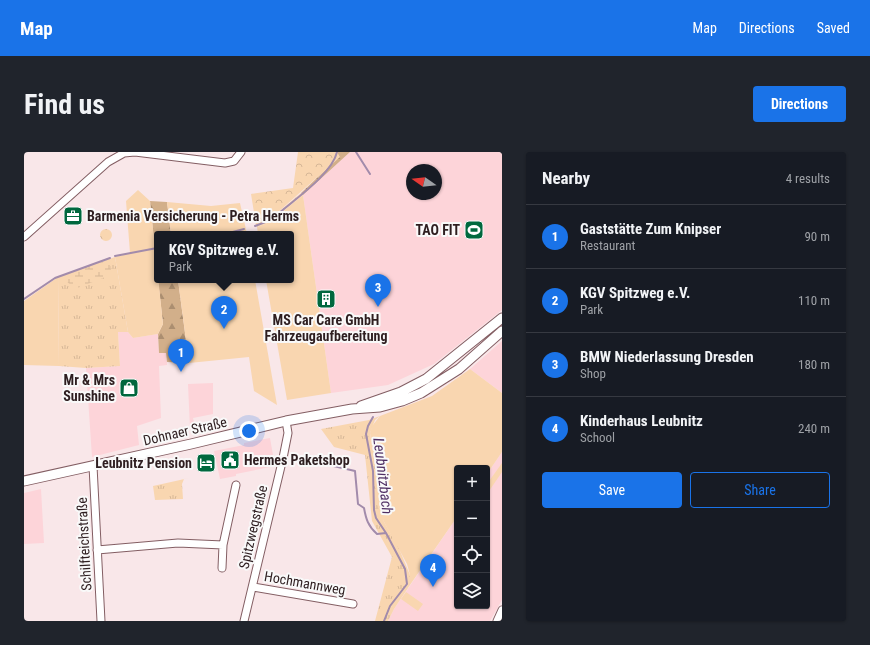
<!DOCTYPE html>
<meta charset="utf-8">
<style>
:root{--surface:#171b24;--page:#20242c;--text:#f1f3f6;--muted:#9ea1a6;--line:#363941;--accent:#1a73e8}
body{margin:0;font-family:"Roboto Condensed",sans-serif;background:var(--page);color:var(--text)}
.controls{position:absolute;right:12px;bottom:12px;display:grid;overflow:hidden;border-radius:4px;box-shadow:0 1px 3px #0004}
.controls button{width:36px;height:36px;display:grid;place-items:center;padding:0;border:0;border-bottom:1px solid var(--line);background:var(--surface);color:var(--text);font:20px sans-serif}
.compass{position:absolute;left:382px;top:12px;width:36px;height:36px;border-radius:50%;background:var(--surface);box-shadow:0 1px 3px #0004;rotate:284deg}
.you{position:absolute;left:225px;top:279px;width:14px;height:14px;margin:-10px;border:3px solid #fff;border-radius:50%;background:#1a73e8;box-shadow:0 0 0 6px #1a73e833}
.badge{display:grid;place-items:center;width:26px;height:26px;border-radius:50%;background:var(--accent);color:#fff;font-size:13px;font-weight:700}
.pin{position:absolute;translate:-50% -33px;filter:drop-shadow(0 1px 2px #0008)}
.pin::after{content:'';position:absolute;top:21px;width:14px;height:12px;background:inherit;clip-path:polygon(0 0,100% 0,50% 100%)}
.popup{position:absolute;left:130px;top:79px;width:140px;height:52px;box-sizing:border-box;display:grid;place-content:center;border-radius:4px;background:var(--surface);filter:drop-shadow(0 1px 3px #0005);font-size:13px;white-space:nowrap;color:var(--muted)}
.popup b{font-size:15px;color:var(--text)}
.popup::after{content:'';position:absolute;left:50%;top:100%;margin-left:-8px;border:8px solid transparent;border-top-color:var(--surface)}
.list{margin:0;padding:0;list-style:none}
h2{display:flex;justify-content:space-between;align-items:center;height:52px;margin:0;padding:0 16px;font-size:17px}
h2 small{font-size:13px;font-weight:400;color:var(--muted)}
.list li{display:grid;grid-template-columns:26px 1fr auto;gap:12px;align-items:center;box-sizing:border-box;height:64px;padding:0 16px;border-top:1px solid var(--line)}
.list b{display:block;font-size:15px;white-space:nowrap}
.list p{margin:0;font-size:13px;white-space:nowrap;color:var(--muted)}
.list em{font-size:13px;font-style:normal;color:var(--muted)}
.actions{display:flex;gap:8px;padding:12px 16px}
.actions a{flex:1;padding:9px 0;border:1px solid var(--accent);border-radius:4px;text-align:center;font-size:14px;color:var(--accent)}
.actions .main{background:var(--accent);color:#fff}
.icon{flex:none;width:22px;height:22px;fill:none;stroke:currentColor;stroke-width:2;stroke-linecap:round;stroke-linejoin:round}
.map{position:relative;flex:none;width:478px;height:469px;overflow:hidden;border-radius:4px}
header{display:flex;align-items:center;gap:24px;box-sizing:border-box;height:56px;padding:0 20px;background:var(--accent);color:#fff}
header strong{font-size:19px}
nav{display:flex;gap:22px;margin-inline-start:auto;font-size:14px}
.intro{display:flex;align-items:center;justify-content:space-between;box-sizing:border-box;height:96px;padding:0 24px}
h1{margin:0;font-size:28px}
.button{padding:10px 18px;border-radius:4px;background:var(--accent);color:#fff;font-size:14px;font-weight:700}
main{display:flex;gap:24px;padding:0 24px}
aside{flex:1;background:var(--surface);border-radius:4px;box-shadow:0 1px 3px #0004}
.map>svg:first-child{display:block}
</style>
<header>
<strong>Map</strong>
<nav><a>Map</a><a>Directions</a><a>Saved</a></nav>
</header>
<div class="intro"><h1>Find us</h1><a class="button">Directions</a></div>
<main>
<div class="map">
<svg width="478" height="469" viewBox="0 0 478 469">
<defs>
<pattern id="grass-tufts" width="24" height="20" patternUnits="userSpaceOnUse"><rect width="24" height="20" fill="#f9d6b0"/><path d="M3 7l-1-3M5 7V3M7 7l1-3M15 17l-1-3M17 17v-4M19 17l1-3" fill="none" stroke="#d6b797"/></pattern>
<pattern id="forest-firs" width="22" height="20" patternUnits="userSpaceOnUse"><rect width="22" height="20" fill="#d2af8a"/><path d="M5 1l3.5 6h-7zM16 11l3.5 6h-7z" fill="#ab8e70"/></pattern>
<pattern id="wetland-marsh" width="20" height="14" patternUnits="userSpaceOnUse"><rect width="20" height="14" fill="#f9d6b0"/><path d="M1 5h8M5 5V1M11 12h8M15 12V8" fill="none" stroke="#d6b797"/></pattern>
<pattern id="park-crowns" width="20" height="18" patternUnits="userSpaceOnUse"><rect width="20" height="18" fill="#f9d6b0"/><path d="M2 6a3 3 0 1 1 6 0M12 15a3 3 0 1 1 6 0" fill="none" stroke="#d6b797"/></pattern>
</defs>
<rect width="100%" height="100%" fill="#f9e7e9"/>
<path fill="#fdd4d9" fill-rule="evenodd" d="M 326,0 L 478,0 L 478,158 L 410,212 L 364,233 L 307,241 L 279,43 ZM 388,18 L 412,18 L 412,42 L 388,42 Z
M 94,180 L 104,180 L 109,186 L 134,182 L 135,201 L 142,201 L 143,210 L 143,213 L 135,214 L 137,266 L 113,274 L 115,293 L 68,305 L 62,216 L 96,214 Z
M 478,189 L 478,241 L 446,217 Z
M 189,231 L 189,262 L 169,266 L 171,275 L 166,276 L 164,232 Z
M 246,286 L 249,303 L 244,304 L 246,315 L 212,322 L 212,324 L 196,327 L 190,299 L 220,293 L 220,291 Z
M 478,300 L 478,448 L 466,469 L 364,469 L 370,457 L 433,365 L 433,454 L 463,454 L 463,322 Z
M 17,337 L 20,391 L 0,392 L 0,341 Z"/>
<path fill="url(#grass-tufts)" d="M 277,41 L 279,43 L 246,70 L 233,75 L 232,73 L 244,69 Z
M 91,105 L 104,180 L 94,180 L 96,214 L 62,216 L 35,214 L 34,125 Z
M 356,264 L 351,268 L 346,281 L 352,318 L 352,340 L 360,370 L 374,394 L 386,423 L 386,433 L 370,457 L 364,469 L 351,469 L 368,405 L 348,369 L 341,303 L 310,295 L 297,277 L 345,268 Z
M 165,326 L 160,327 L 158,332 L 159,347 L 131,348 L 129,334 Z"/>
<path fill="url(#forest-firs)" d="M 313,0 L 326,0 L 279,43 L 277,41 L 315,5 Z
M 126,49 L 143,50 L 147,82 L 133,82 L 133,119 Z
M 134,128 L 154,128 L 165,211 L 143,210 L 142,201 L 135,201 L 134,182 L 139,172 Z"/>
<path fill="url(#wetland-marsh)" d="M 82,109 L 86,111 L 87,118 L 84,124 L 51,137 L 40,127 L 46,121 Z"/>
<path fill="url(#park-crowns)" d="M 274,0 L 313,0 L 316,5 L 244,69 L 232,73 L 227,42 L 269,36 Z
M76 83a6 6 0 1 1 12 0a6 6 0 1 1-12 0Z"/>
<path fill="#f9d6b0" d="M 114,38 L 126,49 L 139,172 L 134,182 L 109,186 L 104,180 L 91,105 L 106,101 L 102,49 Z
M 279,43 L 307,241 L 263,248 L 242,128 L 267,128 L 267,82 L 234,82 L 233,75 L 246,70 Z
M 143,50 L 187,54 L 216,51 L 223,82 L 147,82 Z
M 34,125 L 35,214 L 0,213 L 0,149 Z
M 154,128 L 231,128 L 253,253 L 230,239 L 225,205 L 165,211 Z
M 446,217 L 478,241 L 478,300 L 463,322 L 463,316 L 433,316 L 433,365 L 386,433 L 386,423 L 383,412 L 360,370 L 352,350 L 352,318 L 346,281 L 348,274 L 356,264 L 408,244 Z
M 478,311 L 478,320 L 463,342 L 463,332 Z
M 382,440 L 399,452 L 394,459 L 377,447 Z"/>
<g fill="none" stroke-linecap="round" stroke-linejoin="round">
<path stroke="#a28bab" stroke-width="2" d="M 332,0 L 346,22
M 254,62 C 271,47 308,22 313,0
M 231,74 L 244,69 L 252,63
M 201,82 L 220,77
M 91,104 L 133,96
M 0,147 L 31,126 L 86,106
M 349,265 L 344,274 L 342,282 L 349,319 L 350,358 L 352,366 L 362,381 L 381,417 L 383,432 L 366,454 L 360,469
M 288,309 L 331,319 L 334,352 L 340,356 C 342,367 344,374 353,382 L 362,381"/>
<defs>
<path id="minor" d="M 0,85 L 84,10 L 100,1 L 111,0 L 201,11 L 210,9 L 217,0
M 69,314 L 77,469
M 73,398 L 154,391 L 199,393
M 198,416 L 199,393 L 212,333
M 229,435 L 329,452
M 220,469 L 259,306 L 264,281 L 262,269
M 473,469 L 478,458"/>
<path id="major" d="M 337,254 L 377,240 L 402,227 L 478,166
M 0,329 L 167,292 L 262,269 L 328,257 L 356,255 L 378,249 L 397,241 L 435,217 L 478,179"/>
</defs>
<use href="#minor" stroke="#835e63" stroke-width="9"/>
<use href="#major" stroke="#835e63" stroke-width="11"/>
<use href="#minor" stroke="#fff" stroke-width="7"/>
<use href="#major" stroke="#fff" stroke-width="9"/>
</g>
<defs>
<symbol id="office-square" viewBox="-11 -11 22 22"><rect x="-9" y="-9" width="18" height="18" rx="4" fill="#00683e" stroke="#f9f9f9"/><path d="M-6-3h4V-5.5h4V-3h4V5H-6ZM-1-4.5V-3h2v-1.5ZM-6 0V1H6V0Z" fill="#fff"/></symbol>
<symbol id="stadium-square" viewBox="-11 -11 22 22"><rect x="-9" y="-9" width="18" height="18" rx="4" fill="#00683e" stroke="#f9f9f9"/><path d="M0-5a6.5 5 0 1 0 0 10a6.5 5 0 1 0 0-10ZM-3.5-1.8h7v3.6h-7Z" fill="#fff"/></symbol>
<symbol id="building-square" viewBox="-11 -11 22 22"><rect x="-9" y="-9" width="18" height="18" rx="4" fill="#00683e" stroke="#f9f9f9"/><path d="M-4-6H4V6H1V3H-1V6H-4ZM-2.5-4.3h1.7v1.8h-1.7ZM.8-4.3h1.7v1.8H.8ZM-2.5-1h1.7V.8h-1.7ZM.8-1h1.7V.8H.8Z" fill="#fff"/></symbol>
<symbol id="shop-square" viewBox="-11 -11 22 22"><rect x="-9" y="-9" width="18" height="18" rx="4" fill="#00683e" stroke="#f9f9f9"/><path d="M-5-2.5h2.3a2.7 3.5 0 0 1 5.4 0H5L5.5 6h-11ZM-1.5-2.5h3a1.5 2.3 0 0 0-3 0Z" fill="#fff"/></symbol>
<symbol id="civic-square" viewBox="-11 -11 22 22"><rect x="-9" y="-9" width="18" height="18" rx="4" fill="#00683e" stroke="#f9f9f9"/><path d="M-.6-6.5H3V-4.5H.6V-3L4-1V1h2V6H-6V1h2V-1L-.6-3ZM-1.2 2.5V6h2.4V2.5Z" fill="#fff"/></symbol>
<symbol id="hotel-square" viewBox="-11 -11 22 22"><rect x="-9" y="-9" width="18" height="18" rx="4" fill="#00683e" stroke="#f9f9f9"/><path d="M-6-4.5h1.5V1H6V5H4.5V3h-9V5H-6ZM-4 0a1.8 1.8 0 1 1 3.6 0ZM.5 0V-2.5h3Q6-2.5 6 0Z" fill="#fff"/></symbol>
</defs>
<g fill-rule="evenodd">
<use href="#office-square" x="38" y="53" width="22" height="22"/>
<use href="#stadium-square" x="439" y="67" width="22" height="22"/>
<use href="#building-square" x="291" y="136" width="22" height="22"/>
<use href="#shop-square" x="94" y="225" width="22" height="22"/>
<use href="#civic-square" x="195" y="297" width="22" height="22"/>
<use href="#hotel-square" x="171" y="300" width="22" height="22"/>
</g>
<g text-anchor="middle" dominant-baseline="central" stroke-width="4" stroke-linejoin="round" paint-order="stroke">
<g font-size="14" font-weight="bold" fill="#2e1e20" stroke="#f9f9f9" text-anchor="end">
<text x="63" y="64" text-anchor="start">Barmenia Versicherung - Petra Herms</text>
<text x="436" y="78">TAO FIT</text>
<text x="302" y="168" text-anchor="middle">MS Car Care GmbH<tspan x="302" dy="16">Fahrzeugaufbereitung</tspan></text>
<text x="91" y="228">Mr &amp; Mrs<tspan x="91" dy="16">Sunshine</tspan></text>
<text x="220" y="308" text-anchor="start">Hermes Paketshop</text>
<text x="168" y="311">Leubnitz Pension</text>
</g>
<g font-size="14" fill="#2e1e20" stroke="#f9f9f9">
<text transform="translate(161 279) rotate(-13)">Dohnaer Straße</text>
<text transform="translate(229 375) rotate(-77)">Spitzwegstraße</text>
<text transform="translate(60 392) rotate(-93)">Schilfteichstraße</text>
<text transform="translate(281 431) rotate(10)">Hochmannweg</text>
</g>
<g font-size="15" font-style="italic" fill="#4f2f64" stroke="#f9f9f9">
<text transform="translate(359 324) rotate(83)">Leubnitzbach</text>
</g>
</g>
</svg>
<div class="controls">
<button>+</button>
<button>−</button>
<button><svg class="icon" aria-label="locate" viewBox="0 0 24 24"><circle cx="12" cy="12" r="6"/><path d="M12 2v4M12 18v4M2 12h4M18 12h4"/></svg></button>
<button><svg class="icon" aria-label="layers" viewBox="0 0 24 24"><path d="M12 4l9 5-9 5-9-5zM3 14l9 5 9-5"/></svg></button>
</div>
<svg class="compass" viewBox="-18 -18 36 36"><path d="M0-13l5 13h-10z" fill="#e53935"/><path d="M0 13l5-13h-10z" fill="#9ea1a6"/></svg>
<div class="you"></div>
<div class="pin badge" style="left:157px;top:220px">1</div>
<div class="pin badge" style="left:200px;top:177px">2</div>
<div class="popup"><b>KGV Spitzweg e.V.</b>Park</div>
<div class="pin badge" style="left:354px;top:155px">3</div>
<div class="pin badge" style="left:409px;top:435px">4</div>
</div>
<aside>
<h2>Nearby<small>4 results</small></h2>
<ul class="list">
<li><span class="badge">1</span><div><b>Gaststätte Zum Knipser</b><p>Restaurant</p></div><em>90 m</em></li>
<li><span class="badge">2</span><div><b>KGV Spitzweg e.V.</b><p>Park</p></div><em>110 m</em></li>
<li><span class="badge">3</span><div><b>BMW Niederlassung Dresden</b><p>Shop</p></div><em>180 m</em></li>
<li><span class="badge">4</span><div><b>Kinderhaus Leubnitz</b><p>School</p></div><em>240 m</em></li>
</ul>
<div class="actions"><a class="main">Save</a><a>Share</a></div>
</aside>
</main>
